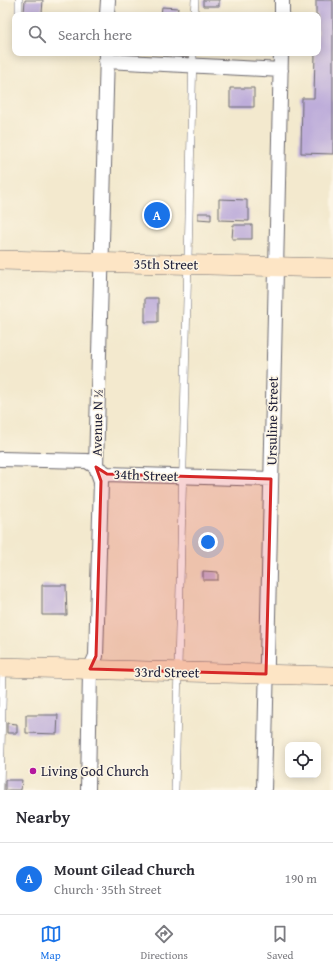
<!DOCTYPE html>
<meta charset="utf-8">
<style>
:root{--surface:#fff;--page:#f2f2f3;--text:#2b2b33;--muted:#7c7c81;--line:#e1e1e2;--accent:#1a73e8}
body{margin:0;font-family:"Gentium Book Plus",serif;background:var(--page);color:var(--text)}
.controls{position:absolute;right:12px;bottom:12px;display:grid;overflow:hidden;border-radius:8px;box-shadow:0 2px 10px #0003}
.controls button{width:36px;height:36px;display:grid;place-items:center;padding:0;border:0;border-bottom:1px solid var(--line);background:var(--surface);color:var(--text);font:20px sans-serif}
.you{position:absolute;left:208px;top:542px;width:14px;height:14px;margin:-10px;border:3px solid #fff;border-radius:50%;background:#1a73e8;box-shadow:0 0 0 6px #1a73e833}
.badge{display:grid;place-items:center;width:26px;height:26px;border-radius:50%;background:var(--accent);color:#fff;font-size:13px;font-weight:700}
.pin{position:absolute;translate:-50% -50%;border:2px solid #fff;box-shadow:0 1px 4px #0006}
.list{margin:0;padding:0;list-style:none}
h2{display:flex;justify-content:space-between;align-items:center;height:52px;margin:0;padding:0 16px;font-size:17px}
h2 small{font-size:13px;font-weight:400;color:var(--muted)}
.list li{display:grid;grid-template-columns:26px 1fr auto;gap:12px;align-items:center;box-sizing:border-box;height:72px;padding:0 16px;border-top:1px solid var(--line)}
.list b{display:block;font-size:15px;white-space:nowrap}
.list p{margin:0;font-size:13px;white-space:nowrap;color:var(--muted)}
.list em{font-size:13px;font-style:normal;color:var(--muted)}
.icon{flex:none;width:22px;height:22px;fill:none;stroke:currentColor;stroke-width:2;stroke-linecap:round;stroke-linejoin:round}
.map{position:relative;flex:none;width:333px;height:790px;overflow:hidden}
.search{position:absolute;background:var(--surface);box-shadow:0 2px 10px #0003;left:12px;right:12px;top:12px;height:44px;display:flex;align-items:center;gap:10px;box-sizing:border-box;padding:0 14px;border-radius:8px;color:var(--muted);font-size:15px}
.sheet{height:124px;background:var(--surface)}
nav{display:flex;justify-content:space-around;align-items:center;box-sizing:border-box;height:56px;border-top:1px solid var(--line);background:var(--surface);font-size:11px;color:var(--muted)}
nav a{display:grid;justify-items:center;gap:2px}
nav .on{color:var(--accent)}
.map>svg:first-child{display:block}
</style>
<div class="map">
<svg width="333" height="790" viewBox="0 0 333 790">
<rect width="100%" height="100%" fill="#fcf5e5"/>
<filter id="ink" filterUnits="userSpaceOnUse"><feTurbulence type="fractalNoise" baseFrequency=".025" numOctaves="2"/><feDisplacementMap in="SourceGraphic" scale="8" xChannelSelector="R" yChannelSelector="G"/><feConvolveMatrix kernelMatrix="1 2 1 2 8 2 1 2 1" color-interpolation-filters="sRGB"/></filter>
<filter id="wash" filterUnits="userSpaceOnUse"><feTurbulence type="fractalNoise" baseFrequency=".012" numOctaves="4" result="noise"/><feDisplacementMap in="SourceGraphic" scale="16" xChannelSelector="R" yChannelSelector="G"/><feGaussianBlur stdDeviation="0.9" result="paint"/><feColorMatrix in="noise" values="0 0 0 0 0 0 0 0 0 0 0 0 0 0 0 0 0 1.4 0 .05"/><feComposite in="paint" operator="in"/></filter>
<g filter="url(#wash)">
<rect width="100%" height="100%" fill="#f3e9ce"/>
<g id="blocks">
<path fill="#beadda" d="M 25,0 L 43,0 L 42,13 L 24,13 Z
M 203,0 L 219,0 L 219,6 L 203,6 Z
M 316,0 L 333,0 L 333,154 L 301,153 L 302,98 L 314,98 L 315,53 L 318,53 L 318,15 L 316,15 Z
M 162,7 L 178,8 L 177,15 L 161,15 Z
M 230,88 L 254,88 L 254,107 L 230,107 Z
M 219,199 L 247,200 L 247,209 L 249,209 L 249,221 L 219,220 Z
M 198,213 L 211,213 L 211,220 L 198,219 Z
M 233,225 L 252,225 L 252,239 L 232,239 Z
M 145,298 L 158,298 L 158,322 L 145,322 Z
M 203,571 L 218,572 L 218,580 L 203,580 Z
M 42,585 L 66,585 L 67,615 L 42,615 Z
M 26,715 L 58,715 L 57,734 L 26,733 Z
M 7,723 L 17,724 L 17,733 L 7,733 Z
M 5,780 L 22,780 L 21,790 L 5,790 Z"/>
</g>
</g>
<g filter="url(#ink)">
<use href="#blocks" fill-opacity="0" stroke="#6b686e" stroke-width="1"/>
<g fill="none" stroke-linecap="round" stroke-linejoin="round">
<defs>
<path id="lane" d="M 19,15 L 19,0
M 194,15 L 195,0
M 0,790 L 3,668
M 175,790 L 193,53"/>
<path id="street" d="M 107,15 L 108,0
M 282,15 L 282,0
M 106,61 L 281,70
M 0,459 L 87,461 L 107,474 L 271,479
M 88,790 L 90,669 L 96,656 L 101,481 L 96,467 L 107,53
M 264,790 L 281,53"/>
<path id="secondary" d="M 0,260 L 333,268
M 0,667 L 333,676"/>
</defs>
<use href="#lane" stroke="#6b686e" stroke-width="8"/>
<use href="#street" stroke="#6b686e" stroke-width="16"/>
<use href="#secondary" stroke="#6b686e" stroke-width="20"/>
<use href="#lane" stroke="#fff" stroke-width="7"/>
<use href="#street" stroke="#fff" stroke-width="14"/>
<use href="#secondary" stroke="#fde5c5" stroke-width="19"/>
</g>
</g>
<path fill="#d62828" fill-opacity="0.2" stroke="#d62828" stroke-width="3" stroke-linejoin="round" d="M 96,467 L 107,474 L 271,479 L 266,674 L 90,669 L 96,656 L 101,481 Z"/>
<circle fill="#b5179e" stroke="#fcf5e5" stroke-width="1.5" cx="33" cy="771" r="4"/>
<g text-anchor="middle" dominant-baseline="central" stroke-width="3" stroke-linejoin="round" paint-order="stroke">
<g font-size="14" fill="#22223b" stroke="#fcf5e5">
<text transform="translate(166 264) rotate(1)">35th Street</text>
<text transform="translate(272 421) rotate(-89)">Ursuline Street</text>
<text transform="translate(97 423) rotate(-89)">Avenue N ½</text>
<text transform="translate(146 475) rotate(2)">34th Street</text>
<text transform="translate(167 672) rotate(1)">33rd Street</text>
</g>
<g font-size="14" fill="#22223b" stroke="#fcf5e5" text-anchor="start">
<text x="41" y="771">Living God Church</text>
</g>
</g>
</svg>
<div class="controls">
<button><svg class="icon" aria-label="locate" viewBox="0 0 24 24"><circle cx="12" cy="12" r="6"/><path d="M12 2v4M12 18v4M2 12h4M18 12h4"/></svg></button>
</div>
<div class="you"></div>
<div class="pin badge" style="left:157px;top:215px">A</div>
<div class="search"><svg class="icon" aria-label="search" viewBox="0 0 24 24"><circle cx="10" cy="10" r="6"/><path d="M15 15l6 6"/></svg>Search here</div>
</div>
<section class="sheet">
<h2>Nearby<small></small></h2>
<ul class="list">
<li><span class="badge">A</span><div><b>Mount Gilead Church</b><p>Church · 35th Street</p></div><em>190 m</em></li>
</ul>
</section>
<nav>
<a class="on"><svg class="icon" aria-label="map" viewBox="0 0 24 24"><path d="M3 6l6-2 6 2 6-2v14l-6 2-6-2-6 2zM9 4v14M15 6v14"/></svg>Map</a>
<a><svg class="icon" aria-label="directions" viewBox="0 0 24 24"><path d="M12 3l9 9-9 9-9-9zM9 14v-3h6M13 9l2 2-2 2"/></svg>Directions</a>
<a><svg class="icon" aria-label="saved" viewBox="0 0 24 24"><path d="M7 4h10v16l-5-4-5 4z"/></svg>Saved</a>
</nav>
